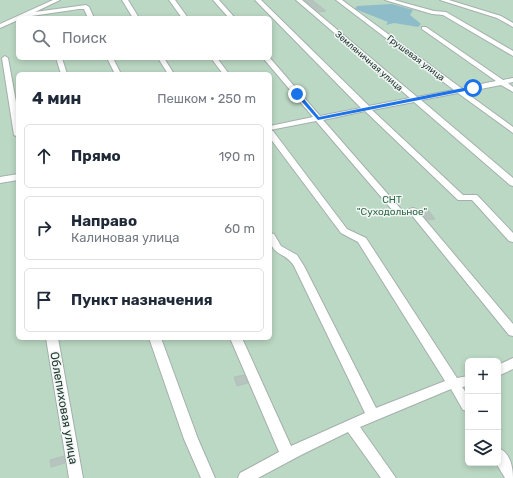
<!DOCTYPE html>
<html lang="ru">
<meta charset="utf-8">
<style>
:root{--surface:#fff;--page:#f2f2f3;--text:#1f2937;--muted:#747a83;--line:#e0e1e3}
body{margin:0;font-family:Rubik,sans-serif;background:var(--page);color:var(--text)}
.controls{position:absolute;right:12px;bottom:12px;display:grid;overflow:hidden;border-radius:6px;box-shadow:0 2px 6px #0003}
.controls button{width:36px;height:36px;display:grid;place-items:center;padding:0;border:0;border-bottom:1px solid var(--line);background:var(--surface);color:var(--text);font:20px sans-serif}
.stop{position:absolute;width:12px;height:12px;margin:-9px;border:3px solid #1a73e8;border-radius:50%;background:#fff}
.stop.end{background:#1a73e8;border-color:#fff;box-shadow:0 1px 4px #0008}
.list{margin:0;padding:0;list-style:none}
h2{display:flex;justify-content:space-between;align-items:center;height:52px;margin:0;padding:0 16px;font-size:17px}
h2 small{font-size:13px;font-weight:400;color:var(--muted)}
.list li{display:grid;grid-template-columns:26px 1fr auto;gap:12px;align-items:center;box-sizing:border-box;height:64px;margin:0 8px 8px;padding:0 8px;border:1px solid var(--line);border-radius:6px}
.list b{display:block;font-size:15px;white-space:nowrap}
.list p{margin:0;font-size:13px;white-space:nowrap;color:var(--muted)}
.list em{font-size:13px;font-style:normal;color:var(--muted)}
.icon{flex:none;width:22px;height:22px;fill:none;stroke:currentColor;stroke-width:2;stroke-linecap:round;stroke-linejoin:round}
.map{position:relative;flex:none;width:513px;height:478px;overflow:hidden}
.search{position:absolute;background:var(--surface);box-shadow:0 2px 6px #0003;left:16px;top:16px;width:256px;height:44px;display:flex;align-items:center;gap:10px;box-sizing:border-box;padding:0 14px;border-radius:6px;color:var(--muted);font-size:15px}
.panel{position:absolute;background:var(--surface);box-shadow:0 2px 6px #0003;left:16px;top:72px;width:256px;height:268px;border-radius:6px}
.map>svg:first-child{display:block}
</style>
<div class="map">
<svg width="513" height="478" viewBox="0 0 513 478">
<rect width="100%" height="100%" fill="#e0e9e5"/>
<path fill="#bbd8c4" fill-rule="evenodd" d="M 0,0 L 513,0 L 513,478 L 0,478 ZM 18,18 L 270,18 L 270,58 L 18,58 ZM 18,74 L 270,74 L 270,338 L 18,338 ZM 468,361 L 498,361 L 498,463 L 468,463 Z"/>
<path fill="#8ebcc8" d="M 392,4 L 413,10 L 410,15 L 421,24 L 418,27 L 394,23 L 386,25 L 388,22 L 355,9 L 357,6 Z"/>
<path fill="#b6c3be" stroke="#b3c1bc" d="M 304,0 L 312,0 L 326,11 L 319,12 Z
M 428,210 L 435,219 L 427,220 L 420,212 Z
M 244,375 L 248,383 L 237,386 L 234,377 Z
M 64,456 L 65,463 L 51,467 L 50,460 Z"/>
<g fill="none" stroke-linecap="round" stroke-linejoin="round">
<defs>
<path id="minor" d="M 53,0 L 60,0 L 35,12 L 86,5 L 89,7 L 94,18 L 88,18 L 84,9 L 79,9 L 18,18 L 18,20 L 0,28 L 0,24 Z
M 122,0 L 128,0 L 139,18 L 133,18 Z
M 169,0 L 175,0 L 188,18 L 182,18 Z
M 213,0 L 219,0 L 235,18 L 229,18 Z
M 255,0 L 261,0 L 369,106 L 410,98 L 296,0 L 302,0 L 417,97 L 454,90 L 336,0 L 342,0 L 461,88 L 496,81 L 422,29 L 422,27 L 426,27 L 503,80 L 513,78 L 513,82 L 508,83 L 513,87 L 513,92 L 501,85 L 465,92 L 513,127 L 513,133 L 458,93 L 421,100 L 513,178 L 513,186 L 510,185 L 414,102 L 372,110 L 463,195 L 477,195 L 513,233 L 513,242 L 509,241 L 472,200 L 458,200 L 365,111 L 323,120 L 400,208 L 402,210 L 400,212 L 394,212 L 316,121 L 270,130 L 270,126 L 313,117 L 263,58 L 270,58 L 320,116 L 361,108 Z
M 385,0 L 394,0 L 434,11 L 446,12 L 513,51 L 513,56 L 443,15 L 432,14 Z
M 440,0 L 449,0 L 501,16 L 513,23 L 513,27 L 497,18 Z
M 5,56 L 8,58 L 18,113 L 18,137 L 14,135 L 2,58 Z
M 56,58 L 62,58 L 67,74 L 61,74 Z
M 107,58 L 113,58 L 121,74 L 115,74 Z
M 158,58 L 164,58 L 174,74 L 168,74 Z
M 211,58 L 217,58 L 229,74 L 223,74 Z
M 270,131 L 273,131 L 347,229 L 366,238 L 457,378 L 468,376 L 468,386 L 462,387 L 468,395 L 468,411 L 463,410 L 451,389 L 360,427 L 396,478 L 381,478 L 348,432 L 301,455 L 258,478 L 238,478 L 240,473 L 279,452 L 230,338 L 242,338 L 291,446 L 365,413 L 294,266 C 283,249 270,258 270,233 L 274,234 L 281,246 L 297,255 L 304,266 L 376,408 L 445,381 L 358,242 L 341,233 L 270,138 Z
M 18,174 L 18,180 L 0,183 L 0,177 Z
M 413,208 L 416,209 L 513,324 L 513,336 L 509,335 L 410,213 L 408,211 L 410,209 Z
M 46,338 L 58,338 L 83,478 L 69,478 Z
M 149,338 L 161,338 L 198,439 L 215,478 L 201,478 L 184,439 Z
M 513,358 L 513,369 L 498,376 L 498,365 Z
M 498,448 C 510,452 513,467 513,478 L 505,478 L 496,463 L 498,463 Z"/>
</defs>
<use href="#minor" stroke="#a4b0ac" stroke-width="2"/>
<use href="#minor" fill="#fff" fill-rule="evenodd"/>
</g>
<path fill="#1a73e8" d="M 473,86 L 475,89 L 318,120 L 295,94 L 299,93 L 319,117 Z"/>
<g text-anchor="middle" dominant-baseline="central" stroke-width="3" stroke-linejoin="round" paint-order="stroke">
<g font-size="9" fill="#233732" stroke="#f0f6f3">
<text transform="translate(416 58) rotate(37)">Грушевая улица</text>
<text transform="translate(369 61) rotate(41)">Земляничная улица</text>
</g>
<g font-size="10" fill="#32684a" stroke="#f0f6f3">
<text x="392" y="200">СНТ<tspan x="392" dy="12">"Суходольное"</tspan></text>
</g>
<g font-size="12" fill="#233732" stroke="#f0f6f3">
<text transform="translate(64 408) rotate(80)">Облепиховая улица</text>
</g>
</g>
</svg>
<div class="controls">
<button>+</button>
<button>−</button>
<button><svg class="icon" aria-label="layers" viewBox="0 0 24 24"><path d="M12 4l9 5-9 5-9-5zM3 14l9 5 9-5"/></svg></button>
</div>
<div class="stop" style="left:473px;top:88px"></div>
<div class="stop end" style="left:297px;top:94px"></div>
<div class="search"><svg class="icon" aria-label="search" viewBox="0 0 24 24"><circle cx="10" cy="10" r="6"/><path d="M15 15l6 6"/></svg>Поиск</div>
<section class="panel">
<h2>4 мин<small>Пешком · 250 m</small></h2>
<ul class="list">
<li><svg class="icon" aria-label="ahead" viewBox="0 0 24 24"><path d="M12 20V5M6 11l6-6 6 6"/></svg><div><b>Прямо</b></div><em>190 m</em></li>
<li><svg class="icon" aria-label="right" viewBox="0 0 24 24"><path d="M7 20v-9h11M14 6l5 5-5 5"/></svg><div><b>Направо</b><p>Калиновая улица</p></div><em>60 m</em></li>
<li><svg class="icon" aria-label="arrive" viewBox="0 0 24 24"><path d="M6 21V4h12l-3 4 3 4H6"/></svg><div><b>Пункт назначения</b></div></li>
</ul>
</section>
</div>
